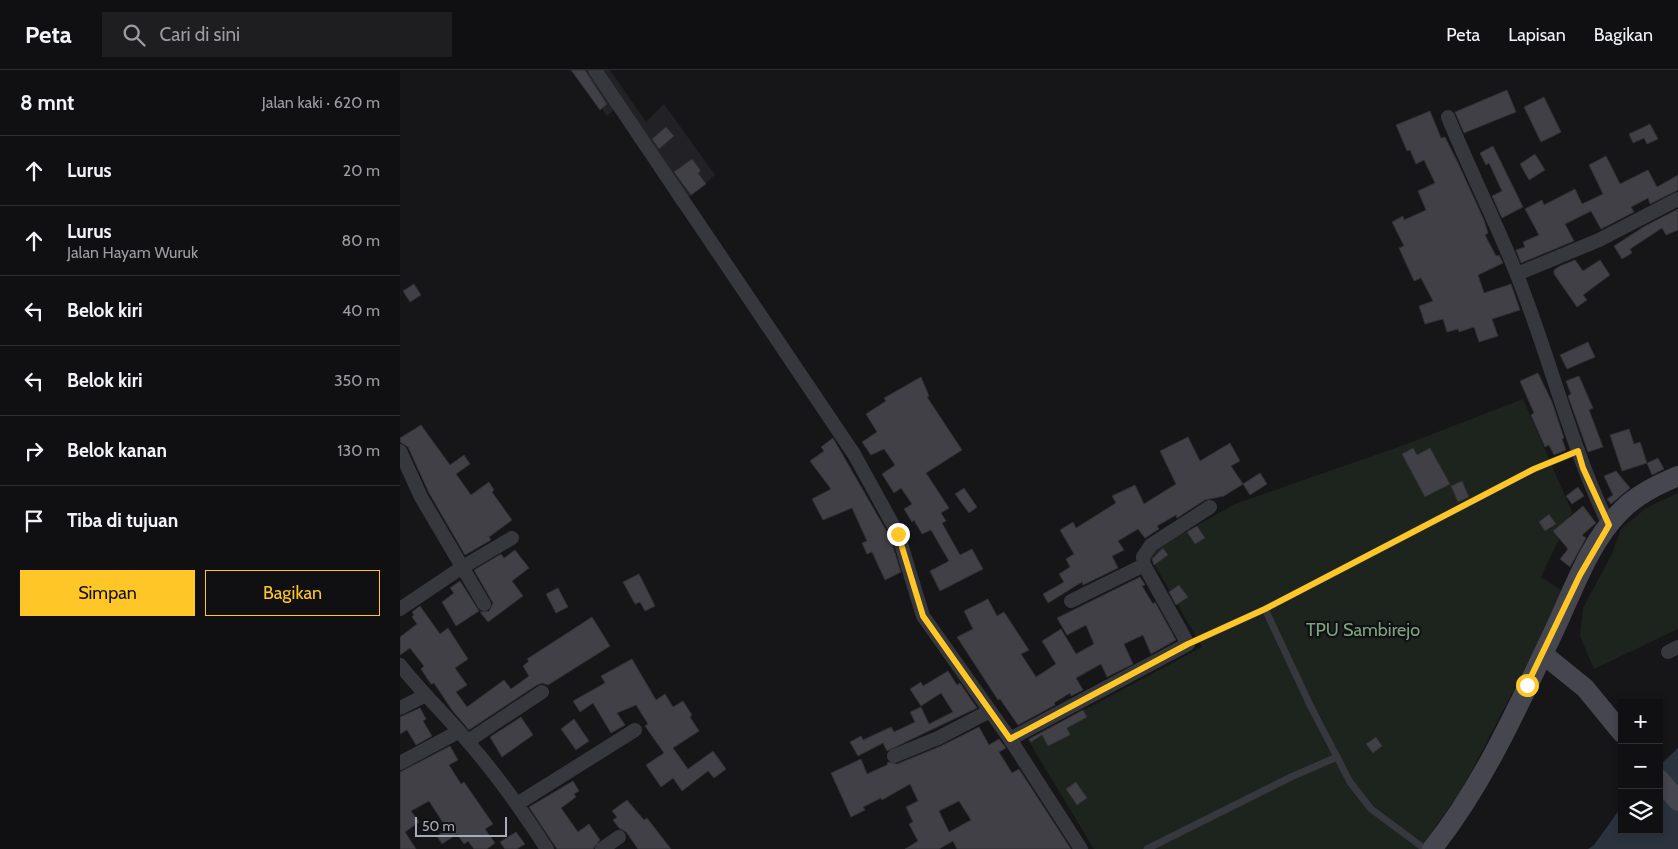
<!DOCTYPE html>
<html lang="id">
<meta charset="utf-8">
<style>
:root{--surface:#101013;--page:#1e1e21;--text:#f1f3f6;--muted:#9c9da0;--line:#303033;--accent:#ffc628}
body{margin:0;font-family:Cabin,sans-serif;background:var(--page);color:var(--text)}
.controls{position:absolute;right:15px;bottom:15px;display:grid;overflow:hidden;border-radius:0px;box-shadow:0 2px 8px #0003}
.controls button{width:45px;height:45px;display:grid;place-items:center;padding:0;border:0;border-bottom:1px solid var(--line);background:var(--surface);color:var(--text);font:25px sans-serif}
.scale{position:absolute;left:15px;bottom:12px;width:92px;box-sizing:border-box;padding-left:5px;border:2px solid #a7abba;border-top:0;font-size:14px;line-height:18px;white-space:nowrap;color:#a7abba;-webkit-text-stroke:4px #111114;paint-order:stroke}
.stop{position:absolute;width:15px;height:15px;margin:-11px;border:4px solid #ffc628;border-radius:50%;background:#fff}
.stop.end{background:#ffc628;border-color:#fff;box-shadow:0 1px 5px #0008}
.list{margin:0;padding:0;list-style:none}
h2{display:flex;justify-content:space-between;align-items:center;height:65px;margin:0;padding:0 20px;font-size:21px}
h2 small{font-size:16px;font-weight:400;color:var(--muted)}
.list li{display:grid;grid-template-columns:32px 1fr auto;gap:15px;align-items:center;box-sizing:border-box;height:70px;padding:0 20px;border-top:1px solid var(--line)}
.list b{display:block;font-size:19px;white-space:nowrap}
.list p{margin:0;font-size:16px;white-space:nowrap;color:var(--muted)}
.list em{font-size:16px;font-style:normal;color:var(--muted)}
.actions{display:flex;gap:10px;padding:15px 20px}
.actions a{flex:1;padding:11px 0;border:1px solid var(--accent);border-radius:0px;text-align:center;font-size:18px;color:var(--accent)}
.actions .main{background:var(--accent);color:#111}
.icon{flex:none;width:28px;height:28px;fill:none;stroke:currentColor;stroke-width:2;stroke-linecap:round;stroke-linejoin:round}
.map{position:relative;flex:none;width:1278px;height:779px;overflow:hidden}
header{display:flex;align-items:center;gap:30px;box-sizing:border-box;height:70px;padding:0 25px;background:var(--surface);border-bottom:1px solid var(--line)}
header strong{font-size:24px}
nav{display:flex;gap:28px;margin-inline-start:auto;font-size:18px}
.search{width:350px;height:45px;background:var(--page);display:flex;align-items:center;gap:12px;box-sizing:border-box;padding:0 18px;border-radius:0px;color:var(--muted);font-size:19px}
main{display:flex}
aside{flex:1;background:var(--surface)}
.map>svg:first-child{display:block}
</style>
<header>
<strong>Peta</strong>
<div class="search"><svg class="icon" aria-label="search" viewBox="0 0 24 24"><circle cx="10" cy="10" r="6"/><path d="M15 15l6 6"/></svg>Cari di sini</div>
<nav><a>Peta</a><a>Lapisan</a><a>Bagikan</a></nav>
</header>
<main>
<aside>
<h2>8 mnt<small>Jalan kaki · 620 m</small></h2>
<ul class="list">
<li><svg class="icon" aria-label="ahead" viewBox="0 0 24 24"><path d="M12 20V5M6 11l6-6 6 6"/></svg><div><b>Lurus</b></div><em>20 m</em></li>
<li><svg class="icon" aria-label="ahead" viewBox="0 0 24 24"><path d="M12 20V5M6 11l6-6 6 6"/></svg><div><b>Lurus</b><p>Jalan Hayam Wuruk</p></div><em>80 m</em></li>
<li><svg class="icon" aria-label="left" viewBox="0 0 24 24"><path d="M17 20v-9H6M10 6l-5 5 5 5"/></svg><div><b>Belok kiri</b></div><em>40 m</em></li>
<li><svg class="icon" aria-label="left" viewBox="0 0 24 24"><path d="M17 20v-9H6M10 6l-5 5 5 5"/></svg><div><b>Belok kiri</b></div><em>350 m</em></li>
<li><svg class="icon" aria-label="right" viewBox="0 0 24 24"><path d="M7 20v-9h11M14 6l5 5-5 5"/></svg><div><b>Belok kanan</b></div><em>130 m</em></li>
<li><svg class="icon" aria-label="arrive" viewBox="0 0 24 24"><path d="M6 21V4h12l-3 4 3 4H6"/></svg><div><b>Tiba di tujuan</b></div></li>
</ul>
<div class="actions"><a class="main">Simpan</a><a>Bagikan</a></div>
</aside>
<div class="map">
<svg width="1278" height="779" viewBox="0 0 1278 779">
<rect width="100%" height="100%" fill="#161619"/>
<path fill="#222226" d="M 175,0 L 210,0 L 246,52 L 264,34 L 315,105 L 278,137 L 215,39 L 207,46 Z"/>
<path fill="#1c241d" d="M 1123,329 L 1172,442 L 1141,507 L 1164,522 L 1064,716 L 1020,779 L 694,779 L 628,670 L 802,577 L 748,483 L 835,434 L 1004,375 Z
M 1278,423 L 1278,559 L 1194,599 L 1180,566 L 1183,538 L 1212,484 L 1221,459 L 1246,438 Z"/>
<path fill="#2b343e" d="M 1278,678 L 1278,779 L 1188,779 L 1194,775 L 1222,736 L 1222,760 L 1259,760 L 1259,696 Z"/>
<path fill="#404046" stroke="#303035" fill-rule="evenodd" d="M 171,0 L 185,0 L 207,34 L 200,40 Z
M 1107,20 L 1116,42 L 1064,63 L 1055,42 Z
M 1144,27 L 1161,62 L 1141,72 L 1124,37 Z
M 1030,41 L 1041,68 L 1045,67 L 1058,93 L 1084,150 L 1088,163 L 1085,165 L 1096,186 L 1099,185 L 1103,193 L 1078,205 L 1084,223 L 1111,214 L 1120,240 L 1092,249 L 1098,266 L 1079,272 L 1074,257 L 1059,262 L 1058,259 L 1047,262 L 1043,249 L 1025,254 L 1019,236 L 1033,231 L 1021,208 L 1014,211 L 999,178 L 1004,176 L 992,152 L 1003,146 L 1004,150 L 1026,140 L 1018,121 L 1035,113 L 1024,90 L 1016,94 L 1010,80 L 1007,81 L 996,55 Z
M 1250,54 L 1258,69 L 1247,74 L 1244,68 L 1233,73 L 1229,64 Z
M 266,57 L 274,66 L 259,79 L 252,69 Z
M 1093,76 L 1123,137 L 1102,148 L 1092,126 L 1102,121 L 1089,93 L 1086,95 L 1080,83 Z
M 1135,84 L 1145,100 L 1129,110 L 1120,94 Z
M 1206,86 L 1220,114 L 1248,100 L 1257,117 L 1278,105 L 1278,120 L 1250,134 L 1248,128 L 1231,137 L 1234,142 L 1201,159 L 1191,141 L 1165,154 L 1174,171 L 1121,193 L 1116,180 L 1125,177 L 1123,172 L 1139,165 L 1125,139 L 1142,130 L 1144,135 L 1175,119 L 1182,134 L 1203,124 L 1189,95 Z
M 292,89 L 301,101 L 298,103 L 306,114 L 291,125 L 274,102 Z
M 1278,139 L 1278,160 L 1266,165 L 1262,158 L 1230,179 L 1232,183 L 1222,189 L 1214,176 L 1245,156 Z
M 1175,190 L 1183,201 L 1200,190 L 1210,205 L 1183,225 L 1187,230 L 1177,237 L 1154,204 L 1154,200 L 1160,196 Z
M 14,214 L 21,225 L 10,232 L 3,221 Z
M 1188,272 L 1195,287 L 1167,299 L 1160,285 Z
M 1138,303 L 1152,332 L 1164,368 L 1162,369 L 1166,380 L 1154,385 L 1149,375 L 1145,377 L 1131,345 L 1134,343 L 1120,311 Z
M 1179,306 L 1193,338 L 1189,340 L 1203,377 L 1188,382 L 1168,326 L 1171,324 L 1166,311 Z
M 521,307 L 529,326 L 527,327 L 562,380 L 526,403 L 549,438 L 541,443 L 546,451 L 542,453 L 560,485 L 572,479 L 583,499 L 540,521 L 530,501 L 549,491 L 531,460 L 522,464 L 514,450 L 512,452 L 504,439 L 512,434 L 501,418 L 494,423 L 482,404 L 495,395 L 484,379 L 471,385 L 462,372 L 477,362 L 466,344 L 486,331 L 484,328 Z
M 21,355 L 50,395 L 64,385 L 70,394 L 56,404 L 71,425 L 89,412 L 94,420 L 92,422 L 112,450 L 89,467 L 91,470 L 65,485 L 29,423 L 8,377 L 0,372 L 0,368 Z
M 1229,359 L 1234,374 L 1240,372 L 1247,393 L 1222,401 L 1210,365 Z
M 788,367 L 800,391 L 830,373 L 840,391 L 831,396 L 843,414 L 824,426 L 805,430 L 777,448 L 776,445 L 757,456 L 759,459 L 745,468 L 738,459 L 718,471 L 724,480 L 712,486 L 718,498 L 683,515 L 682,512 L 648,533 L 643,524 L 664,512 L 659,504 L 670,497 L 666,489 L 674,484 L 660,460 L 673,452 L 676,458 L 716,433 L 712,426 L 735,415 L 744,434 L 776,414 L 760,381 Z
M 433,368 L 490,467 L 501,502 L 485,510 L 472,482 L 467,484 L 462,473 L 467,471 L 452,438 L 423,450 L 412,429 L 431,419 L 410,391 L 424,381 L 421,377 Z
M 1013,378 L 1017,385 L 1030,378 L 1050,414 L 1025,427 L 1002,384 Z
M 1258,388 L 1264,399 L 1252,405 L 1247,393 Z
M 1216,401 L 1230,418 L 1211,434 L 1207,429 L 1213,425 L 1204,406 Z
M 860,403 L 867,414 L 850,425 L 843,414 Z
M 1062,411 L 1069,427 L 1058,432 L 1051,416 Z
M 1178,417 L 1184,426 L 1172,434 L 1166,426 Z
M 564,418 L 577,437 L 569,443 L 555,424 Z
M 1183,436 L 1196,453 L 1182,465 L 1186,468 L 1170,497 L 1160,489 L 1168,479 L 1153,461 Z
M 1149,444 L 1156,454 L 1145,461 L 1139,452 Z
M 797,456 L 805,468 L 795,474 L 787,462 Z
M 763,478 L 768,485 L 754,495 L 752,489 Z
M 115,480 L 129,498 L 112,511 L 123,526 L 88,552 L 80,542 L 89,541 L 93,533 L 74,500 L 101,484 L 104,488 Z
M 239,504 L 255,536 L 245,541 L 240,532 L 235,534 L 223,512 Z
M 740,507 L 745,515 L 742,516 L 753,534 L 755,532 L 776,570 L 751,584 L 743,565 L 724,574 L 733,594 L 707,607 L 701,594 L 676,608 L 683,620 L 671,626 L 670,623 L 654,633 L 655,635 L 618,655 L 600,629 L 598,630 L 557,567 L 573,559 L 564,541 L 588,529 L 597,546 L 604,542 L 629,580 L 621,584 L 636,607 L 656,594 L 642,571 L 661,559 L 676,584 L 694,574 L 686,555 L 667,565 L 657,548 Z
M 60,511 L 79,541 L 56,556 L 42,532 L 54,523 L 50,518 Z
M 779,515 L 788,527 L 776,535 L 769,522 Z
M 158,518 L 168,537 L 156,543 L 146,524 Z
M 20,536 L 40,564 L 48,558 L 68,589 L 55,598 L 67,615 L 56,622 L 67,637 L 104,610 L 111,619 L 129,606 L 123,596 L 129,591 L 127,589 L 192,547 L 210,576 L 148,615 L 142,613 L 137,615 L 69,660 L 52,640 L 34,613 L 31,614 L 21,599 L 24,596 L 10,578 L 0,585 L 0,567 L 17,554 L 12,547 L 14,545 L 12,542 Z
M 232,589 L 256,630 L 265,624 L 273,637 L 283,631 L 292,645 L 290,647 L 299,661 L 273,678 L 288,699 L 313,681 L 326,699 L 314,708 L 308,701 L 282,721 L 273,708 L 261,717 L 246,695 L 264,683 L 245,656 L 248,654 L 236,635 L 217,643 L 225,655 L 211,663 L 193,633 L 180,642 L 173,631 L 205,613 L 201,606 Z
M 548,601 L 557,615 L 560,613 L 577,638 L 487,681 L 483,673 L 458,686 L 450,672 L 461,666 L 463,670 L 491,657 L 494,662 L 515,652 L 510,642 L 521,637 L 529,654 L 553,642 L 541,623 L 521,636 L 510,619 L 521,612 L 523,616 Z
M 20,638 L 26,649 L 23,651 L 32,666 L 16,675 L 7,660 L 0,664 L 0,647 Z
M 683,640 L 687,647 L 667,658 L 670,665 L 648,676 L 642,665 L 631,672 L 629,669 Z
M 121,647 L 133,665 L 102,687 L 90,667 Z
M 174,649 L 189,671 L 176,680 L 161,659 Z
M 579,657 L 589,675 L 599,669 L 606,678 L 599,682 L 612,703 L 619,699 L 671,779 L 557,779 L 553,771 L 539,779 L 505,779 L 518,771 L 509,754 L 513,752 L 506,737 L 518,731 L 510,714 L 482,730 L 481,728 L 463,737 L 465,740 L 451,747 L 431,703 L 461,689 L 467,704 L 487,695 L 488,692 L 497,694 L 541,676 ZM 559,731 L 571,750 L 549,762 L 539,741 Z
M 976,667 L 982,676 L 973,683 L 966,674 Z
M 50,676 L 58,690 L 49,695 L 61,714 L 64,712 L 93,754 L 85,759 L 95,773 L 87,779 L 74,779 L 68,771 L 64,774 L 57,764 L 42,774 L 37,766 L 47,759 L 29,731 L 11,741 L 19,752 L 5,762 L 16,779 L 0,779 L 0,702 Z
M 173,711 L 179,721 L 174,724 L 176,727 L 161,738 L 178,762 L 189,754 L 200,770 L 193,779 L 157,779 L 129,737 Z
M 676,712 L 687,728 L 677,735 L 666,719 Z
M 227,730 L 244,750 L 247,748 L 271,779 L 238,779 L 226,762 L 219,758 L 213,750 L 217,747 L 212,741 Z
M 116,762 L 125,774 L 117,779 L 105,779 L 100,772 Z"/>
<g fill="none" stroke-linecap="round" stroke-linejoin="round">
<path stroke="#37373e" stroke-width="7" d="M 865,539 L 911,637 L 950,712 L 971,739 L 1025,779
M 788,574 L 865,539 L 1134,399 L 1178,381
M 747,779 L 891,707 L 937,687"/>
<path stroke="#37373e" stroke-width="14" d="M 195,0 L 454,384 L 498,464 L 523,546 L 610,669 L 788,574 L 744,495 L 743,487 L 751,475 L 810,437
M 1048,47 C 1070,101 1096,152 1117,205 C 1150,287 1170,375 1209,455
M 1117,204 L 1199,170 L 1278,129
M 0,381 L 21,427 L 84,534
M 671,531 L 744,495
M 0,539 L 61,498 L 112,468
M 1268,582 L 1278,577
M 0,595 C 22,623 47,646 69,673 C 98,706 123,742 147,779
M 0,638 L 24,626
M 610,669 L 681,779
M 68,671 L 142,622
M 494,686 L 538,668 L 590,641
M 0,693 L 58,662
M 117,734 L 235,660
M 202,779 L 219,767"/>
<path stroke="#45464e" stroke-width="20" d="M 1143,584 L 1185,618 L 1222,663
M 1259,709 L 1278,731
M 1032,779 C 1084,714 1118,636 1154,561 C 1173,521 1189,473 1220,442 C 1236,425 1257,415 1278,406"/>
</g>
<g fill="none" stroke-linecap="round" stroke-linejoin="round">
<path stroke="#ffc628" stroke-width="6" d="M 498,464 L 523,546 L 610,669 L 788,574 L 865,539 L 1134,399 L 1178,381 L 1183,398 L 1209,455 L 1180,505 L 1127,615"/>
</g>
<g text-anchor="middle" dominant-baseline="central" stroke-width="4.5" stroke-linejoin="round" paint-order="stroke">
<g font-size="18" fill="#7ca682" stroke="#111114">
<text x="963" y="560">TPU Sambirejo</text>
</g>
</g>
</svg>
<div class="controls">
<button>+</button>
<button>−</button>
<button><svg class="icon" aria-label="layers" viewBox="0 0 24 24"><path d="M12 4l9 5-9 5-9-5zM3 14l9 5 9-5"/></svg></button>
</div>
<div class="scale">50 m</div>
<div class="stop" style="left:1127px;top:615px"></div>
<div class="stop end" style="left:498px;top:464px"></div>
</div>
</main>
